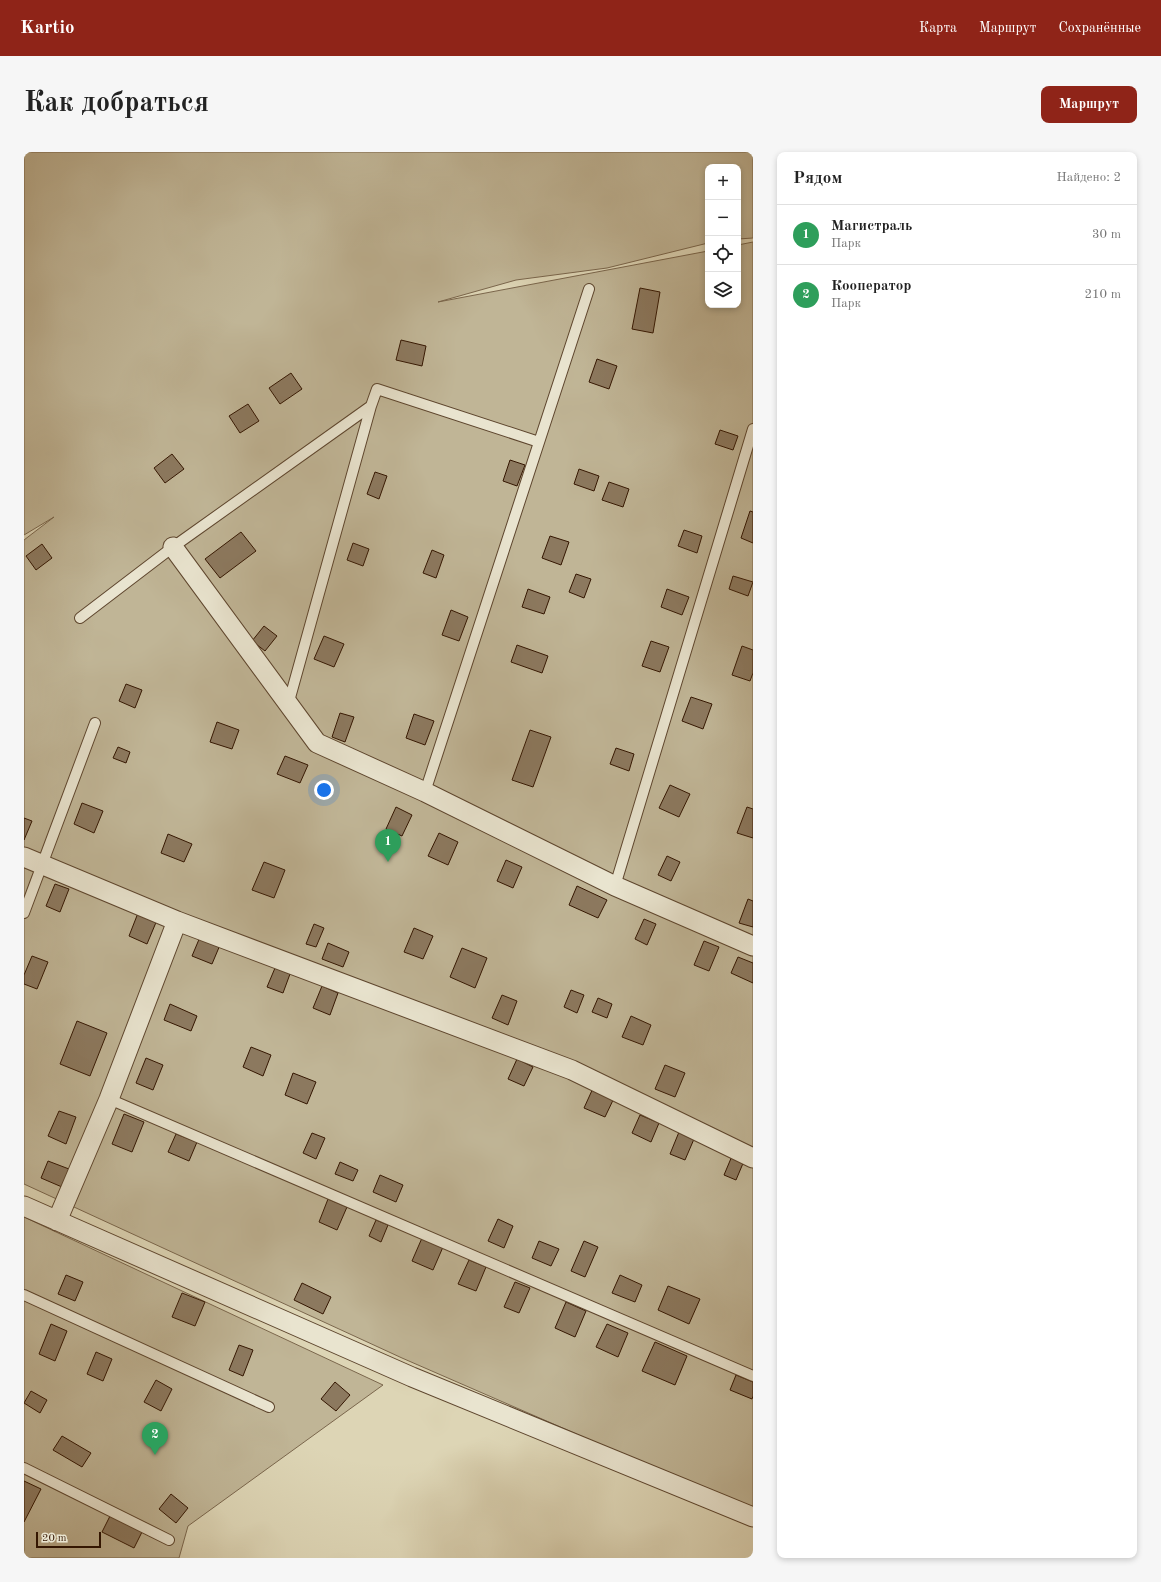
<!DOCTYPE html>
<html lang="ru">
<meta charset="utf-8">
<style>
:root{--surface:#fff;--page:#f6f6f6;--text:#222;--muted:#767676;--line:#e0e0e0;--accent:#8f2418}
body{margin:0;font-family:"Old Standard TT",serif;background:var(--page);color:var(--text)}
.controls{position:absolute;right:12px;top:12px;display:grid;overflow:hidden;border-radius:8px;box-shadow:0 2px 6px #0003}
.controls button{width:36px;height:36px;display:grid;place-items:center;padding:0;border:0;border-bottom:1px solid var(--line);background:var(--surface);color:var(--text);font:20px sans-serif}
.scale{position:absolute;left:12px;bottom:10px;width:65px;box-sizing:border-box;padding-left:4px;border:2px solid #341601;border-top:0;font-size:11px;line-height:14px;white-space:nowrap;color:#341601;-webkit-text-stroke:3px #e9e4cf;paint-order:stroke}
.you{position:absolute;left:300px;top:638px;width:14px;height:14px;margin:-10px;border:3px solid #fff;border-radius:50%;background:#1a73e8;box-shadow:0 0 0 6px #1a73e833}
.badge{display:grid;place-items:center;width:26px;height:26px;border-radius:50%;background:var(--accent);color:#fff;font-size:13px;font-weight:700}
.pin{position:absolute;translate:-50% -33px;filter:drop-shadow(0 1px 2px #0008)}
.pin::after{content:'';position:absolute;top:21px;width:14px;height:12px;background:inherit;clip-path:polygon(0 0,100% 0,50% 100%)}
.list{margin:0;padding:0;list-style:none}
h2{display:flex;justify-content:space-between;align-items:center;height:52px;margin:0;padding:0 16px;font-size:17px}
h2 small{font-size:13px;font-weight:400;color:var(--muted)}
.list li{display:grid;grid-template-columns:26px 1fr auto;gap:12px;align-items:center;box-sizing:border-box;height:60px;padding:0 16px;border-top:1px solid var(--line)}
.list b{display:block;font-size:15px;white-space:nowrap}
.list p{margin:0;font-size:13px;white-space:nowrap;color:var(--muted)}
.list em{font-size:13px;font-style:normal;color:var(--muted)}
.icon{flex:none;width:22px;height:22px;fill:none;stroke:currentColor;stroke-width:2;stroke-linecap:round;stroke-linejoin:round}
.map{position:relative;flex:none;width:729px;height:1406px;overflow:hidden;border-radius:8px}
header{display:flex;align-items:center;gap:24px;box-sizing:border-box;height:56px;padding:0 20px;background:var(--accent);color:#fff}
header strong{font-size:19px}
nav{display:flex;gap:22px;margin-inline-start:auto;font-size:14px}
.intro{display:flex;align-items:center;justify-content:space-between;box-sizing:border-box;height:96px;padding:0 24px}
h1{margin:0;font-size:28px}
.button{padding:10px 18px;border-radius:8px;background:var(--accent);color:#fff;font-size:14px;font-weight:700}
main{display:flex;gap:24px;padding:0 24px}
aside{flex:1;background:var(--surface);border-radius:8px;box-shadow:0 2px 6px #0003}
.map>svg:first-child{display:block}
</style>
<header>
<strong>Kartio</strong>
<nav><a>Карта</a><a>Маршрут</a><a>Сохранённые</a></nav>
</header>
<div class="intro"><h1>Как добраться</h1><a class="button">Маршрут</a></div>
<main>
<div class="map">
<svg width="729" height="1406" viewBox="0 0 729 1406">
<rect width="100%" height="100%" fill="#ddd5b5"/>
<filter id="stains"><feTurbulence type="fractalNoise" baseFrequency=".005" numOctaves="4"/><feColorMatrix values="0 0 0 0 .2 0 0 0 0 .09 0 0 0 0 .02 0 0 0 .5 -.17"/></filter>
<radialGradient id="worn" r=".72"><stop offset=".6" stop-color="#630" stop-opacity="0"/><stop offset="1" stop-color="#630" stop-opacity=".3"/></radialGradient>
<path fill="#c0b596" stroke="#7a664c" d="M 0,0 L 729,0 L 729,86 L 714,87 L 714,15 L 684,15 L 684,91 L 583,116 L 492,128 L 414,150 L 684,99 L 684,153 L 714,153 L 714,93 L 729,90 L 729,1359 L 378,1206 L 0,1032 L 0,388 L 30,365 L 0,383 Z
M 0,1065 L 359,1233 L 164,1374 L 155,1406 L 0,1406 Z"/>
<path fill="#8c795f" stroke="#341601" d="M 616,136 L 636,140 L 629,181 L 608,177 Z
M 377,188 L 402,194 L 398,214 L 372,208 Z
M 573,207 L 593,214 L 585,237 L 565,230 Z
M 267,221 L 278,237 L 256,252 L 245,236 Z
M 224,252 L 235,269 L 216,281 L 205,264 Z
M 696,278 L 714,284 L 709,298 L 691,292 Z
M 148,302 L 160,317 L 141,331 L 130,316 Z
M 486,308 L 501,313 L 493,334 L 479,329 Z
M 555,317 L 575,324 L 570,339 L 550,332 Z
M 351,320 L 363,324 L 355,347 L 343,342 Z
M 585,330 L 605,337 L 599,355 L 578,348 Z
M 726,359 L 729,360 L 729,391 L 717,386 Z
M 660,378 L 678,384 L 673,401 L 654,394 Z
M 217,380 L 232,399 L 196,426 L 181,407 Z
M 526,384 L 545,390 L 537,413 L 518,406 Z
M 329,391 L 345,397 L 339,414 L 323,408 Z
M 18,392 L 28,406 L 12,418 L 2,404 Z
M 408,398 L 420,403 L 412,426 L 399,421 Z
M 552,422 L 567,427 L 560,446 L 545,440 Z
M 709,424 L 729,430 L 724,444 L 705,437 Z
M 504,437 L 526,445 L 520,462 L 498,455 Z
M 643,437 L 665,445 L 658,463 L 637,455 Z
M 427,458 L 444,465 L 435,489 L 418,483 Z
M 240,474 L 253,484 L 241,499 L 228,489 Z
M 300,484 L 320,492 L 310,515 L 290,507 Z
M 627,489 L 645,495 L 636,520 L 618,514 Z
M 493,493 L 524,504 L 518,521 L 487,510 Z
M 718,494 L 729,498 L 729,521 L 726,529 L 708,523 Z
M 102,532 L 118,538 L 111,556 L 95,549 Z
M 667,545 L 688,552 L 679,577 L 658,569 Z
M 316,561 L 330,565 L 321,590 L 308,585 Z
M 390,562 L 410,569 L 401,593 L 382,586 Z
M 193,570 L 215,578 L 208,597 L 186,590 Z
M 506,578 L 527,585 L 509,635 L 488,628 Z
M 94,595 L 106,600 L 102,611 L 89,606 Z
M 592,596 L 610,602 L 605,619 L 586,612 Z
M 261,604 L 284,613 L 276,631 L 253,622 Z
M 646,633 L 666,642 L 655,665 L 635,656 Z
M 58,651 L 79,659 L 70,681 L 50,672 Z
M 372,655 L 388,663 L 378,684 L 362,677 Z
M 723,655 L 729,657 L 729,686 L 713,681 Z
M 0,666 L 8,669 L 0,688 Z
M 415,681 L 434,690 L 424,713 L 404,704 Z
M 144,682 L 168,692 L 160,710 L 137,701 Z
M 643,704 L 656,710 L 647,729 L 634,723 Z
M 482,708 L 498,715 L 489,736 L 473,729 Z
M 240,710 L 261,718 L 250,746 L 228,738 Z
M 31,732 L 45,737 L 36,760 L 22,754 Z
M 553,734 L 583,748 L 574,766 L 545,753 Z
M 724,747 L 729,749 L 729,775 L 715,771 Z
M 114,761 L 133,768 L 123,792 L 105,784 Z
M 620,767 L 632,772 L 623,793 L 611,787 Z
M 290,772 L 300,776 L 292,795 L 282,792 Z
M 390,776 L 409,784 L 399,807 L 380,800 Z
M 176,785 L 196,793 L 188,812 L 168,804 Z
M 680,789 L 695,795 L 685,819 L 670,813 Z
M 304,791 L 325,800 L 319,815 L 298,807 Z
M 438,796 L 463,806 L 451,836 L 426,825 Z
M 8,804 L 24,810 L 13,837 L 0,832 L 0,823 Z
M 714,805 L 729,811 L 729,831 L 707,821 Z
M 251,816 L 266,822 L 259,841 L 243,835 Z
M 298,834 L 314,841 L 306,863 L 289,856 Z
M 547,838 L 560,843 L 553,861 L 540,855 Z
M 478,843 L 493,849 L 484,873 L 468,866 Z
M 574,846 L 588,852 L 583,866 L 568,860 Z
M 146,852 L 173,864 L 167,879 L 140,868 Z
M 607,864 L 627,873 L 619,893 L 598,885 Z
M 53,869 L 83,881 L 66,924 L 36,912 Z
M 227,895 L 247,903 L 239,924 L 219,915 Z
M 122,906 L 139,913 L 129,938 L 112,931 Z
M 493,907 L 509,915 L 500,934 L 484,927 Z
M 641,913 L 661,921 L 651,945 L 631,937 Z
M 269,921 L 292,930 L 283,952 L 261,943 Z
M 570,934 L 591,944 L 581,965 L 560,956 Z
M 35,959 L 52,965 L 42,992 L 24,984 Z
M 100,962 L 120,970 L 108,1000 L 88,992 Z
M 616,963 L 635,971 L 627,990 L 608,981 Z
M 655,980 L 670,987 L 661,1008 L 646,1002 Z
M 288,981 L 301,986 L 292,1007 L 279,1001 Z
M 152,982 L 173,990 L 165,1009 L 144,1000 Z
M 708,1004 L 720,1009 L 712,1028 L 700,1023 Z
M 24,1009 L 45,1017 L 38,1035 L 17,1026 Z
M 316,1010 L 334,1018 L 329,1029 L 311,1022 Z
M 356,1023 L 379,1033 L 372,1050 L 349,1040 Z
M 304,1047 L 323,1055 L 313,1078 L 295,1070 Z
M 474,1067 L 489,1074 L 480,1096 L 464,1089 Z
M 352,1068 L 364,1073 L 357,1090 L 345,1084 Z
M 398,1086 L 419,1095 L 409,1118 L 388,1109 Z
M 515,1089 L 535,1097 L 527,1114 L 508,1106 Z
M 560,1089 L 574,1095 L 561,1125 L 547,1119 Z
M 445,1108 L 462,1115 L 452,1139 L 434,1132 Z
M 42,1123 L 59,1130 L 51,1149 L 34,1142 Z
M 596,1123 L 618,1133 L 611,1150 L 588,1141 Z
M 491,1130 L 506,1136 L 495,1161 L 480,1155 Z
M 278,1131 L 307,1145 L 299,1162 L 270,1148 Z
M 644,1134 L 676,1147 L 665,1172 L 634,1158 Z
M 158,1141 L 181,1150 L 171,1174 L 148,1165 Z
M 542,1150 L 562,1159 L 551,1185 L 531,1176 Z
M 27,1172 L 43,1179 L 31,1209 L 15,1202 Z
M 583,1172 L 604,1181 L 594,1205 L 572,1195 Z
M 631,1190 L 663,1204 L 651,1233 L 618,1219 Z
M 215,1193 L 229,1198 L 219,1224 L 205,1218 Z
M 72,1200 L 88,1207 L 79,1229 L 63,1222 Z
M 712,1223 L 729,1230 L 729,1244 L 728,1247 L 706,1238 Z
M 132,1228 L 148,1237 L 137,1259 L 120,1250 Z
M 311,1230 L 326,1243 L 312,1259 L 297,1247 Z
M 7,1239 L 23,1248 L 16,1261 L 0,1251 Z
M 38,1284 L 67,1301 L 58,1315 L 29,1298 Z
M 0,1329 L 17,1337 L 0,1370 Z
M 147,1342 L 164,1356 L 152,1371 L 135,1357 Z
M 86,1364 L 118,1380 L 110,1396 L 78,1380 Z"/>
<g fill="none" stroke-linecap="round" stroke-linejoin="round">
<defs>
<path id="service" d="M 347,254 L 353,237 L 515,290
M 56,466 L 149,395 L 347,254 L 264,553
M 401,640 L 565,137
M 591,734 L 729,277
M 0,761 L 71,571
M 85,947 L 729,1224
M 0,1143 L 245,1255
M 0,1316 L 145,1388"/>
<path id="minor" d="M 149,395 L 293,591 L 401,640 L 591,734 L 729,794
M 0,705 L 153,769
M 0,1054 L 388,1225 L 729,1365
M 33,1069 L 85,947 L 153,769 L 548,918 L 729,1006"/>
</defs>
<use href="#service" stroke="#5e462e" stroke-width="12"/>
<use href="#minor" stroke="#5e462e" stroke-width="21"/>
<use href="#service" stroke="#e9e4cf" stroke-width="10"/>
<use href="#minor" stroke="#e9e4cf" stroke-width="19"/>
</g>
<rect width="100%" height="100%" filter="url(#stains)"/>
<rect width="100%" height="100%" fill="url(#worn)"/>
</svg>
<div class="controls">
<button>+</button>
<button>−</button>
<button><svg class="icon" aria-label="locate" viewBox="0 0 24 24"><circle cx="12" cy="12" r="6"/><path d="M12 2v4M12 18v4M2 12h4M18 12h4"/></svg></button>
<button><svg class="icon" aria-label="layers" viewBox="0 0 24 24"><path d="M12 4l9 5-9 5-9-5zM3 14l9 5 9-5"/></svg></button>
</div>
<div class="scale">20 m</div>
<div class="you"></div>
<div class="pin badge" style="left:364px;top:710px;background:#2e9e5b">1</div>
<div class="pin badge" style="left:131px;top:1303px;background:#2e9e5b">2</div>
</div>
<aside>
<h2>Рядом<small>Найдено: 2</small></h2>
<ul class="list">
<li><span class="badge" style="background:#2e9e5b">1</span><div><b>Магистраль</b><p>Парк</p></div><em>30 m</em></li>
<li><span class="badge" style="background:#2e9e5b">2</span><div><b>Кооператор</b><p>Парк</p></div><em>210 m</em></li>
</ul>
</aside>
</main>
